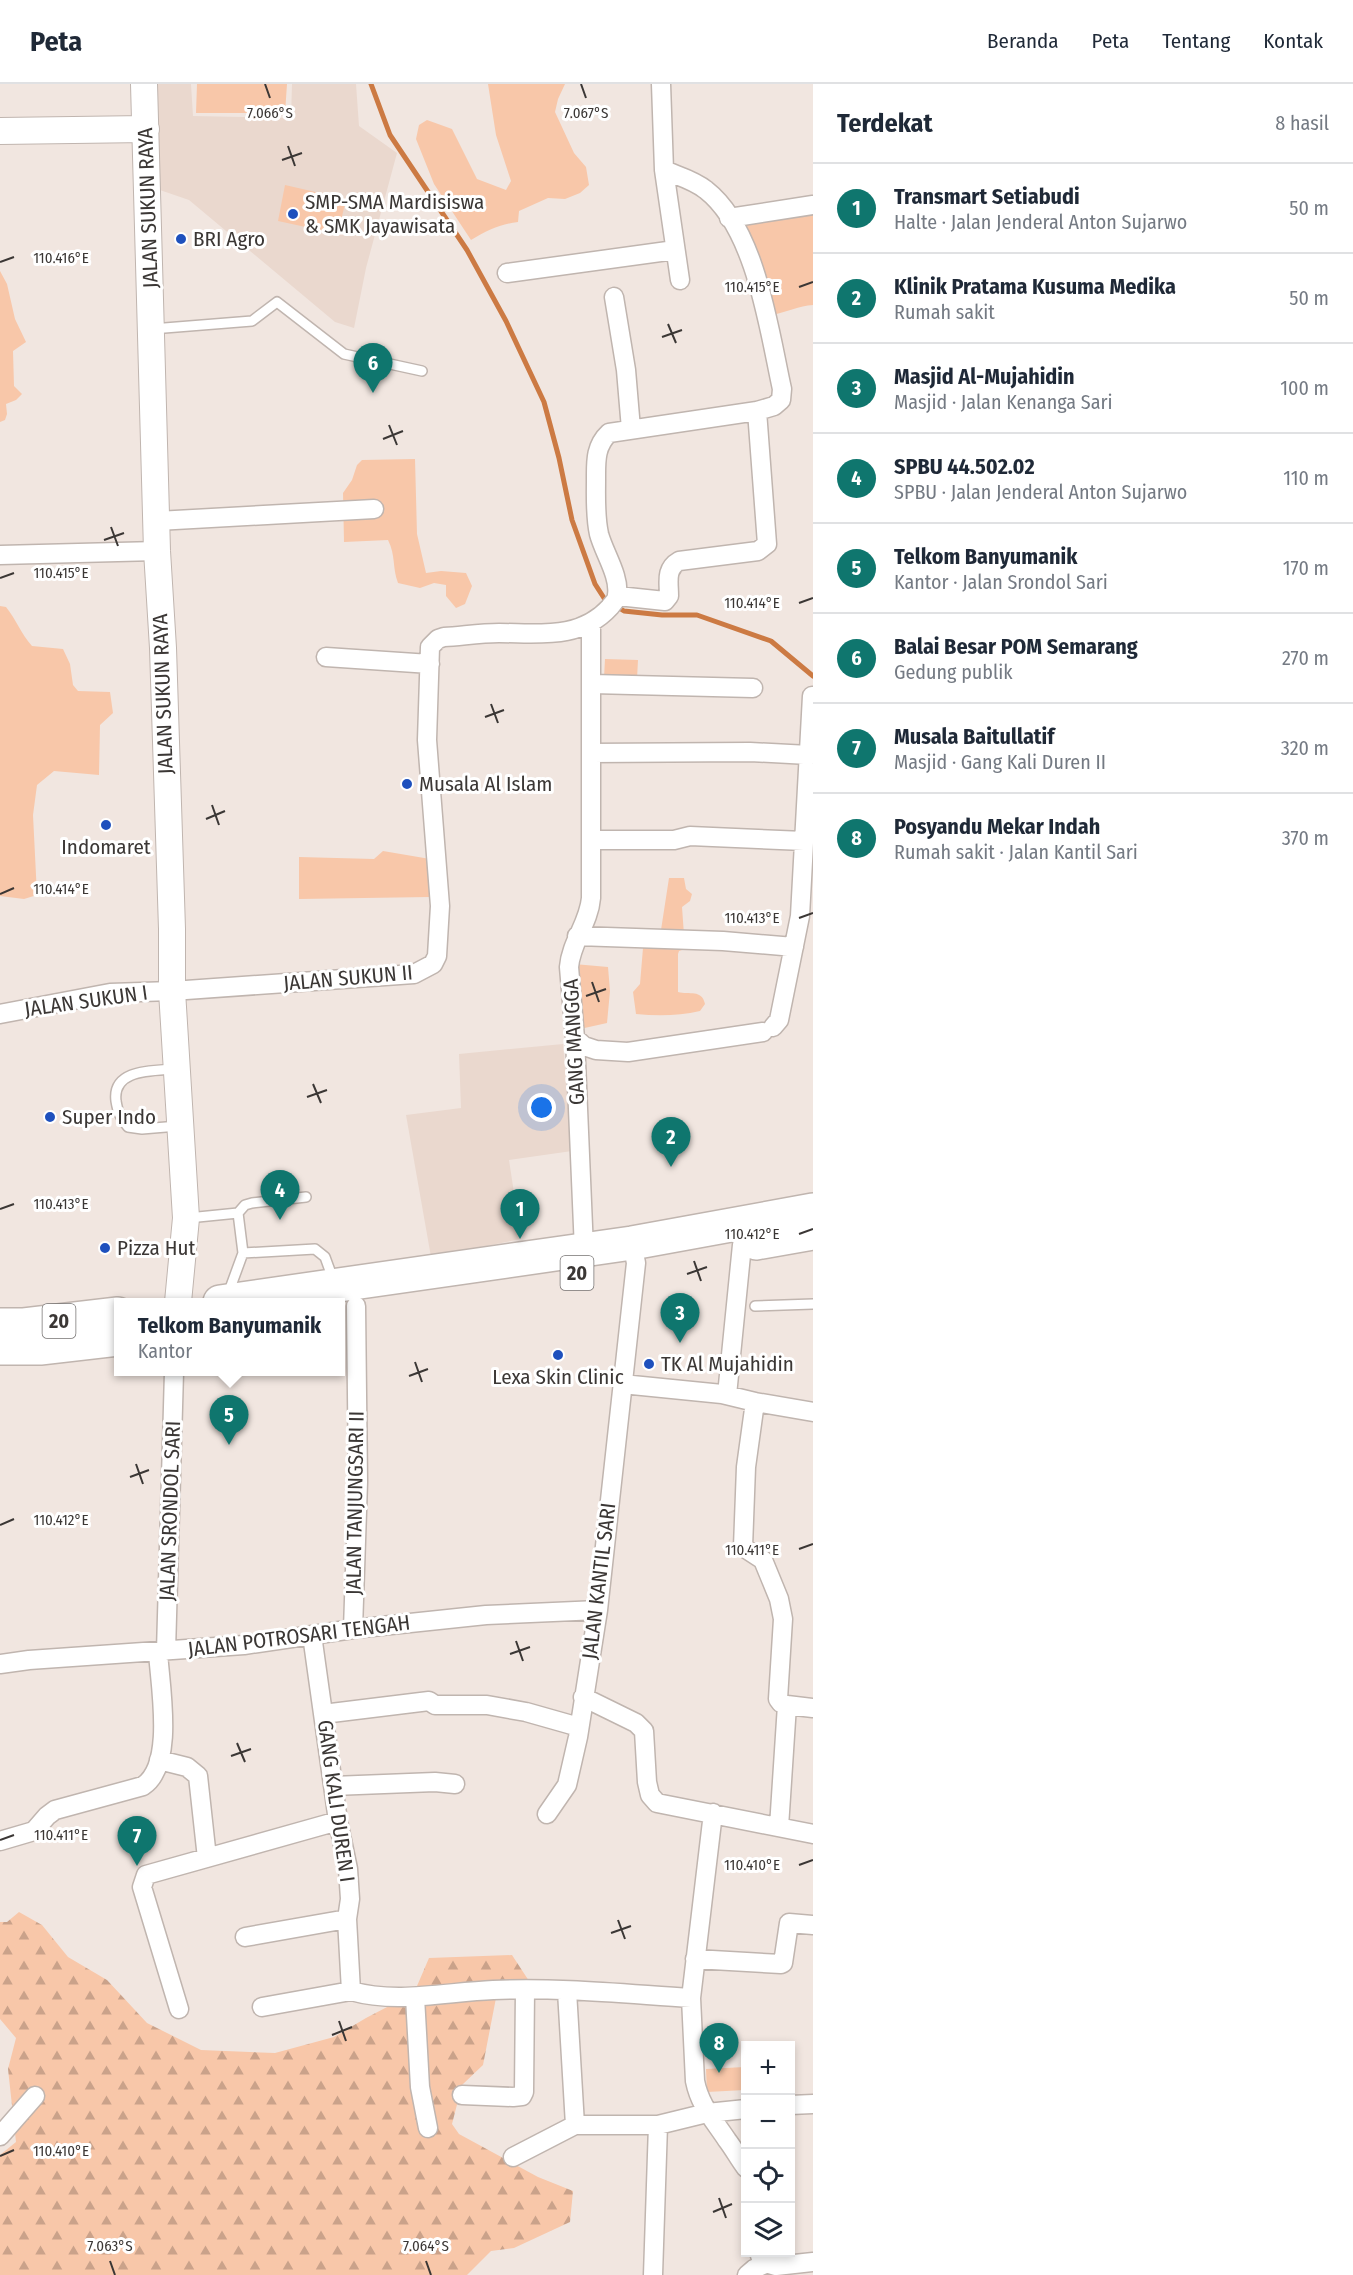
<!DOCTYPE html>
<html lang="id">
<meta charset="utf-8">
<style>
:root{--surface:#fff;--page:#f2f2f3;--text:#1f2937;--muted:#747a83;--line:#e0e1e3;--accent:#0f766e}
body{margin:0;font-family:"Fira Sans Condensed",sans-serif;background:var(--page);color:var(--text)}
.controls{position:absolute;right:18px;bottom:18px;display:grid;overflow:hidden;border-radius:0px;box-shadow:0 3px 9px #0003}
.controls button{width:54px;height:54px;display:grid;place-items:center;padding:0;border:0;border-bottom:2px solid var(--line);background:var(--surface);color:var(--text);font:30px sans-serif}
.you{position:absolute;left:542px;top:1024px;width:21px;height:21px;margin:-15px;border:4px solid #fff;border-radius:50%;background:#1a73e8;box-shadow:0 0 0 9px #1a73e833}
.badge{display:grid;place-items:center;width:39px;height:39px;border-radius:50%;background:var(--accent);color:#fff;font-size:20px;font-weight:700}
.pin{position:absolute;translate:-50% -50px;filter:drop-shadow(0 2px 3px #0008)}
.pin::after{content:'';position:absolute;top:32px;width:21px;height:18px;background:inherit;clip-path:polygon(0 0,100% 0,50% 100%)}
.popup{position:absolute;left:114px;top:1214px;width:231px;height:78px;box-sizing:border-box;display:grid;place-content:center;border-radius:0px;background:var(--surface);filter:drop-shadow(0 2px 4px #0005);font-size:20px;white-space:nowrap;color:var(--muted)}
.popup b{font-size:22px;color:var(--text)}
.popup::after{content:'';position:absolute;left:50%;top:100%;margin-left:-12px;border:12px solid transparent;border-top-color:var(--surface)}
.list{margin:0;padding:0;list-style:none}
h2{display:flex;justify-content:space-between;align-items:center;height:78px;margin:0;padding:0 24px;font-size:26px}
h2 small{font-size:20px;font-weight:400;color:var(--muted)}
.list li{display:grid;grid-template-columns:39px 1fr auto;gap:18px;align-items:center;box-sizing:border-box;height:90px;padding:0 24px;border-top:2px solid var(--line)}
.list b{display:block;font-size:22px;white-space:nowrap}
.list p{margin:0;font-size:20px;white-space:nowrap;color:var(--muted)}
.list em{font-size:20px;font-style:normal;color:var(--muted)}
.icon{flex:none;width:33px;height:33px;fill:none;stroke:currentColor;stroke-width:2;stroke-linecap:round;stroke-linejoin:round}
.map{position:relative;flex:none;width:813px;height:2191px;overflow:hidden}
header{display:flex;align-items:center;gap:36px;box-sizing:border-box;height:84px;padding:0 30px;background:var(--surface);border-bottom:2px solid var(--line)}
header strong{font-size:28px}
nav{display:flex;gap:33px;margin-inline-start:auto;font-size:21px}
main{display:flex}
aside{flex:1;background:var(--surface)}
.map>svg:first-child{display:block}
</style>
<header>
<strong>Peta</strong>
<nav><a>Beranda</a><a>Peta</a><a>Tentang</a><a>Kontak</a></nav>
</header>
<main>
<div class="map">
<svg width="813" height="2191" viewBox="0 0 813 2191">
<defs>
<pattern id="forest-firs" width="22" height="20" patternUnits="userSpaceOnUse" patternTransform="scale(1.5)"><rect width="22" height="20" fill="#f8c7a9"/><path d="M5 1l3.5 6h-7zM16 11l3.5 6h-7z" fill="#caa28a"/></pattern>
</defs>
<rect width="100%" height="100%" fill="#f1e6e0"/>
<path fill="#ead8ce" d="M 154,0 L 191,0 L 193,32 L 291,34 L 292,0 L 356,0 L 359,42 L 397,69 L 366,184 L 354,244 L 335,238 L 189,116 L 154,104 Z
M 563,960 L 572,1067 L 509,1076 L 521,1155 L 431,1173 L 406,1031 L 461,1024 L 459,970 Z"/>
<path fill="#f8c7a9" d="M 197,0 L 287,0 L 285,29 L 196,29 Z
M 488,0 L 565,0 L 558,15 L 555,28 L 574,69 L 586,83 L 589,101 L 580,109 L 565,115 L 548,114 L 519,127 L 518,138 C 500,140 486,147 471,156 L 434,100 L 416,55 L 419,41 L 427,36 L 452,45 L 477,95 L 506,106 L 511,97 L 496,51 Z
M 285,101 L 346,115 L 338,150 L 278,137 Z
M 813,127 L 813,221 C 799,222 787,228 772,231 L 740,139 Z
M 0,187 L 7,200 L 15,235 L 26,258 L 13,267 L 14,302 L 22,310 L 16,316 L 6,320 L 7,330 L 5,336 L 0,338 Z
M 415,375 L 417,450 L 426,489 L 441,487 L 466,489 L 472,502 L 465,520 L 456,524 L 446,512 L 446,501 L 434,499 L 420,504 L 398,499 C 392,483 396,472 388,456 L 344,458 L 343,409 L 352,396 L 357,381 L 362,376 Z
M 0,522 L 6,523 C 16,535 21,550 32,562 L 63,565 L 70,580 L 73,601 L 78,607 L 110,608 L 113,629 L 100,641 L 99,691 L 54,687 L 37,701 L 33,731 L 37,811 L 24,815 L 0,812 Z
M 605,575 L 638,576 L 637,595 L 604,594 Z
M 383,767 L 430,775 L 430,813 L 299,815 L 299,773 L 374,775 Z
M 669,794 L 684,794 L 686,805 L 692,810 L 690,817 L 682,823 L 685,865 L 679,867 L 678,870 L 678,908 C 689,911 702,905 705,920 L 700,927 C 679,932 657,932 636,930 L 633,908 L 640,900 L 643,864 L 646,849 L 661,846 Z
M 574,880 L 608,883 L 610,907 L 607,939 L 580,945 Z
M 745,1983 L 745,2006 L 707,2008 L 706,1985 Z"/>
<path fill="url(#forest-firs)" d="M 19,1828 L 42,1841 L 68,1873 L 107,1896 L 147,1939 L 201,1966 L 275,1969 L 334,1953 L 366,1934 L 414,1909 L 429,1874 L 512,1871 L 529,1897 L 496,1914 L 483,1981 L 462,2001 L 452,2040 L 459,2050 L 538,2093 L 573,2107 L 570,2138 L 514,2164 L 491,2167 L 467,2191 L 0,2191 L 0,2071 L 16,2058 L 8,1985 L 16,1954 L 0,1935 L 0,1838 L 7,1838 Z"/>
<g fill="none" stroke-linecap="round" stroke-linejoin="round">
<path stroke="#cc7a43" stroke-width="5" d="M 371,0 L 390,51 L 467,166 L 506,237 L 544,318 L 559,374 L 572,436 L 595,500 L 604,514 L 624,527 L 662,531 L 697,531 L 771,557 L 813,592"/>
<defs>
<path id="lane" d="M 152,245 L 252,237 L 277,218 L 344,270 L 422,287
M 175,985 C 152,987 112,985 116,1017 C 118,1029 120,1033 128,1043 L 142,1045 L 178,1042
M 238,1129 L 245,1121 L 252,1119 L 306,1113
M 188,1134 L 238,1129 L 243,1169 L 228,1210
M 243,1169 L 315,1165 L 325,1173 L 333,1195
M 755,1222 L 813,1220"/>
<path id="street" d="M 661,0 L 664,86 L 680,196
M 729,134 L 813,121
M 507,189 L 675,166
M 614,213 L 626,286 L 631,345
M 157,437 L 374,425
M 0,471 L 157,467
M 618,512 L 665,517 L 669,512 C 669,498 665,485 679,477 L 758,467 L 767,460 L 757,327
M 326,573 L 430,580
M 592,600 L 753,604
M 591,669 L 750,668 L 809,671
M 591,756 L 674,756 L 690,752 L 804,757
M 577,852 L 723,857 L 794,863
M 0,930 L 110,909 L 172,907 L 414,890 L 433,880 L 437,872 L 440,822 L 427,656 L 430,563 L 438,555 L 444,553 C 462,552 480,549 499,549 C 539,549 580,556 610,523 C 613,519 617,516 617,511 C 620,492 604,469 599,450 C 595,432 596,414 596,395 C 596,378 595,362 609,349 L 757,327 L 774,322 L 781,316 L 782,305 C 769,246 756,145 706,106 C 694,96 678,92 664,86
M 773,943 L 779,936 L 800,832 L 812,612
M 575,954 L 584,962 L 596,966 L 628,968 L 763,948
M 584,1166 L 575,954 L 569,883 C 571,858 589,839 591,814 L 591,539
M 622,1300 L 722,1310 L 755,1318 L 746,1383 L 743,1463 L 763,1476 L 779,1515 L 783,1535 L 778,1615 L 781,1619 L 787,1621 L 779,1743
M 727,1311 L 742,1161
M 755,1318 L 813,1328
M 353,1545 L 358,1398 L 356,1222
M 312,1551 L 338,1737 L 348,1785 L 350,1815 L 347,1835 L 351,1907 C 397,1920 446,1908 493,1906 C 559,1903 626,1910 691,1914
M 166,1567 L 174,1288
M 0,1580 L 29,1576 L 244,1561 L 353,1545 L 486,1531 L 598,1526
M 583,1613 L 636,1639 L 644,1647 L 647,1698 L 650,1711 L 657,1719 L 813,1750
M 787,1621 L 813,1624
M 323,1630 L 429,1617 L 435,1621 L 487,1621 L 526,1628 L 579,1643
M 159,1676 L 187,1683 L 198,1692 L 207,1774
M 333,1702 L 435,1698 L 455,1700
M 713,1729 L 691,1914 L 695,1997 C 700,2022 714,2036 727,2056 C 734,2065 739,2075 746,2084
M 547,1730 L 567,1701 L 578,1653 L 598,1526 L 636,1179 L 632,1159
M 0,1757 L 34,1747 L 47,1732 L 55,1726 L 143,1702 C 175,1681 160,1602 158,1568
M 245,1853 L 347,1835
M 695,1875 L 781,1880 L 783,1879 L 789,1839 L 813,1841
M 567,1907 L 575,2041 L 658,2041 L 707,2029 L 746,2025
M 415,1913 L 420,2003 L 428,2044
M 262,1923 L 351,1907
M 179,1925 L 142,1803 L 146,1791 L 338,1737
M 462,2011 L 513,2013 L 522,2012 L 524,2008 L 525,1906
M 790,2021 L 813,2020
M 0,2052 L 35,2012
M 513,2073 L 575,2041
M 759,2168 L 762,2178 L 776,2182 L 813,2178
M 653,2191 L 658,2041
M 747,2191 L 754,2185 L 765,2180"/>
<path id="secondary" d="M 144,0 L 157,467 L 163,564 L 172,845 L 172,907 L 186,1134 L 178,1218
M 0,47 L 146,45"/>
<path id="highway" d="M 756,1159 L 813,1149
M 220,1218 L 632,1159 L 813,1126
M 0,1241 L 24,1241 L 118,1230
M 0,1264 L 40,1264 L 118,1255"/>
</defs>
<use href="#lane" stroke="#c0b5af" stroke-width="12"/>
<use href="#street" stroke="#c0b5af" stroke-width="21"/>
<use href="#secondary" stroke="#c0b5af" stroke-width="28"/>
<use href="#highway" stroke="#c0b5af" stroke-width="36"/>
<use href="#lane" stroke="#fff" stroke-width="9"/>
<use href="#street" stroke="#fff" stroke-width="18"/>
<use href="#secondary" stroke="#fff" stroke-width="26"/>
<use href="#highway" stroke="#fff" stroke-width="33"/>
</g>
<path fill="none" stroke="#3b3735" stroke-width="2" d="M 265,0 L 270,14M 581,0 L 586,14M 288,62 L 295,82M 282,76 L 302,69M 0,178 L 14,173M 799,203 L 813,198M 668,240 L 676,259M 662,253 L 682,246M 389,341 L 397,361M 383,355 L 403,347M 111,443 L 118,462M 104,456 L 124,449M 0,494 L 14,489M 799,519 L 813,514M 491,620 L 498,639M 485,633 L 504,626M 212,721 L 219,741M 206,735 L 225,727M 0,810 L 14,804M 799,834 L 813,829M 592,898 L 599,918M 586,912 L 606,905M 313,1000 L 321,1019M 307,1013 L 327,1006M 0,1125 L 14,1120M 799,1150 L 813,1145M 694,1177 L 701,1197M 687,1190 L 707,1183M 415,1278 L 422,1298M 409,1292 L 428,1285M 136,1380 L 143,1400M 130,1393 L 149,1386M 0,1441 L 14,1435M 799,1465 L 813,1460M 516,1557 L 523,1577M 510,1570 L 530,1563M 237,1659 L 245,1678M 231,1672 L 251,1665M 0,1756 L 14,1751M 799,1781 L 813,1776M 618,1836 L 625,1855M 611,1849 L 631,1842M 339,1937 L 346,1957M 332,1951 L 352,1943M 0,2072 L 14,2066M 719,2114 L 726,2134M 713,2128 L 732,2120M 110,2177 L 115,2191M 426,2177 L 431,2191"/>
<g fill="#1e50bd" stroke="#fff" stroke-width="2">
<circle cx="293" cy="130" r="6"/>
<circle cx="181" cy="155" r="6"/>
<circle cx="407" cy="700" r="6"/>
<circle cx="106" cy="741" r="6"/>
<circle cx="50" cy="1033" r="6"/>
<circle cx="105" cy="1164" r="6"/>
<circle cx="558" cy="1271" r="6"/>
<circle cx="649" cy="1280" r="6"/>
</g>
<g text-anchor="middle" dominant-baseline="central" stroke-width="6" stroke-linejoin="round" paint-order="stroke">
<g fill="#fff" stroke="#767372" stroke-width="1.5">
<rect x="560.5" y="1172" width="33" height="34" rx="4.5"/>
<rect x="42.5" y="1220" width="33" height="34" rx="4.5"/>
</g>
<g font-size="20" font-weight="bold" fill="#3b3735">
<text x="577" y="1189">20</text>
<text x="59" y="1237">20</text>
</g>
<g font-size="21" fill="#3b3735" stroke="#fff" text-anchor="start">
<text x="305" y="118">SMP-SMA Mardisiswa<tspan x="305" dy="24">&amp; SMK Jayawisata</tspan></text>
<text x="193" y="155">BRI Agro</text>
<text x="419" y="700">Musala Al Islam</text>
<text x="106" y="763" text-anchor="middle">Indomaret</text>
<text x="62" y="1033">Super Indo</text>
<text x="117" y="1164">Pizza Hut</text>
<text x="661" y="1280">TK Al Mujahidin</text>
<text x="558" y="1293" text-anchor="middle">Lexa Skin Clinic</text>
</g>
<g font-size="21" fill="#3b3735" stroke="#fff">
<text transform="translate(148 124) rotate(-92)">JALAN SUKUN RAYA</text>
<text transform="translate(163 610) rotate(-92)">JALAN SUKUN RAYA</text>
<text transform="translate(348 894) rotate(-5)">JALAN SUKUN II</text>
<text transform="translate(86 917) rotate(-8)">JALAN SUKUN I</text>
<text transform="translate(574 958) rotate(-93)">GANG MANGGA</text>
<text transform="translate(355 1419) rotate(-89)">JALAN TANJUNGSARI II</text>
<text transform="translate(170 1427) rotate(-88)">JALAN SRONDOL SARI</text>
<text transform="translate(599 1497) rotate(-83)">JALAN KANTIL SARI</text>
<text transform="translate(299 1552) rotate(-7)">JALAN POTROSARI TENGAH</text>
<text transform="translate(336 1717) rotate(82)">GANG KALI DUREN I</text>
</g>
</g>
<g font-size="15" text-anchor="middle" fill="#3b3735" stroke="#fff" stroke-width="6" stroke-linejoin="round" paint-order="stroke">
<text x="270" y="34">7.066°S</text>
<text x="586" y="34">7.067°S</text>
<text x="61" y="179">110.416°E</text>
<text x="752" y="208">110.415°E</text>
<text x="61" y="494">110.415°E</text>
<text x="752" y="524">110.414°E</text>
<text x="61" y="810">110.414°E</text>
<text x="752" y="839">110.413°E</text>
<text x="61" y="1125">110.413°E</text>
<text x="752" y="1155">110.412°E</text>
<text x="61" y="1441">110.412°E</text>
<text x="752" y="1471">110.411°E</text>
<text x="61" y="1756">110.411°E</text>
<text x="752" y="1786">110.410°E</text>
<text x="61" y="2072">110.410°E</text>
<text x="110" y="2167">7.063°S</text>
<text x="426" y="2167">7.064°S</text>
</g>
</svg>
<div class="controls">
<button>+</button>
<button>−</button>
<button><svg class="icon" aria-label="locate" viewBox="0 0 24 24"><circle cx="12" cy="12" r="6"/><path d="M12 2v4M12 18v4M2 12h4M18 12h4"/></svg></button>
<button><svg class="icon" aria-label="layers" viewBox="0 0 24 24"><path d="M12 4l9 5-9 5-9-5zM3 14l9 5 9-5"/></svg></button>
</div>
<div class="you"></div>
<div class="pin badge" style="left:520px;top:1155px">1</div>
<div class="pin badge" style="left:671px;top:1083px">2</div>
<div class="pin badge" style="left:680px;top:1259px">3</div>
<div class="pin badge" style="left:280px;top:1136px">4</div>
<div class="pin badge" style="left:229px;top:1361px">5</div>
<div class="popup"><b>Telkom Banyumanik</b>Kantor</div>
<div class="pin badge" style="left:373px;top:309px">6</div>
<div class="pin badge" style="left:137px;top:1782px">7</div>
<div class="pin badge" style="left:719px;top:1989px">8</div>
</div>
<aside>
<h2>Terdekat<small>8 hasil</small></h2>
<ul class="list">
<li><span class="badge">1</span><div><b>Transmart Setiabudi</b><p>Halte · Jalan Jenderal Anton Sujarwo</p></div><em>50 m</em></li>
<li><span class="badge">2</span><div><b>Klinik Pratama Kusuma Medika</b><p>Rumah sakit</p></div><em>50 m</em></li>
<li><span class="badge">3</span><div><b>Masjid Al-Mujahidin</b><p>Masjid · Jalan Kenanga Sari</p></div><em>100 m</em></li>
<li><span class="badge">4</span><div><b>SPBU 44.502.02</b><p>SPBU · Jalan Jenderal Anton Sujarwo</p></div><em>110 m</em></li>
<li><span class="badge">5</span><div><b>Telkom Banyumanik</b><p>Kantor · Jalan Srondol Sari</p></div><em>170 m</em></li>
<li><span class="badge">6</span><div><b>Balai Besar POM Semarang</b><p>Gedung publik</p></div><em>270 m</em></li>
<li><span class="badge">7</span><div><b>Musala Baitullatif</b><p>Masjid · Gang Kali Duren II</p></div><em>320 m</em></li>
<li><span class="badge">8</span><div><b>Posyandu Mekar Indah</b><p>Rumah sakit · Jalan Kantil Sari</p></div><em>370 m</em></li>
</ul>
</aside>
</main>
